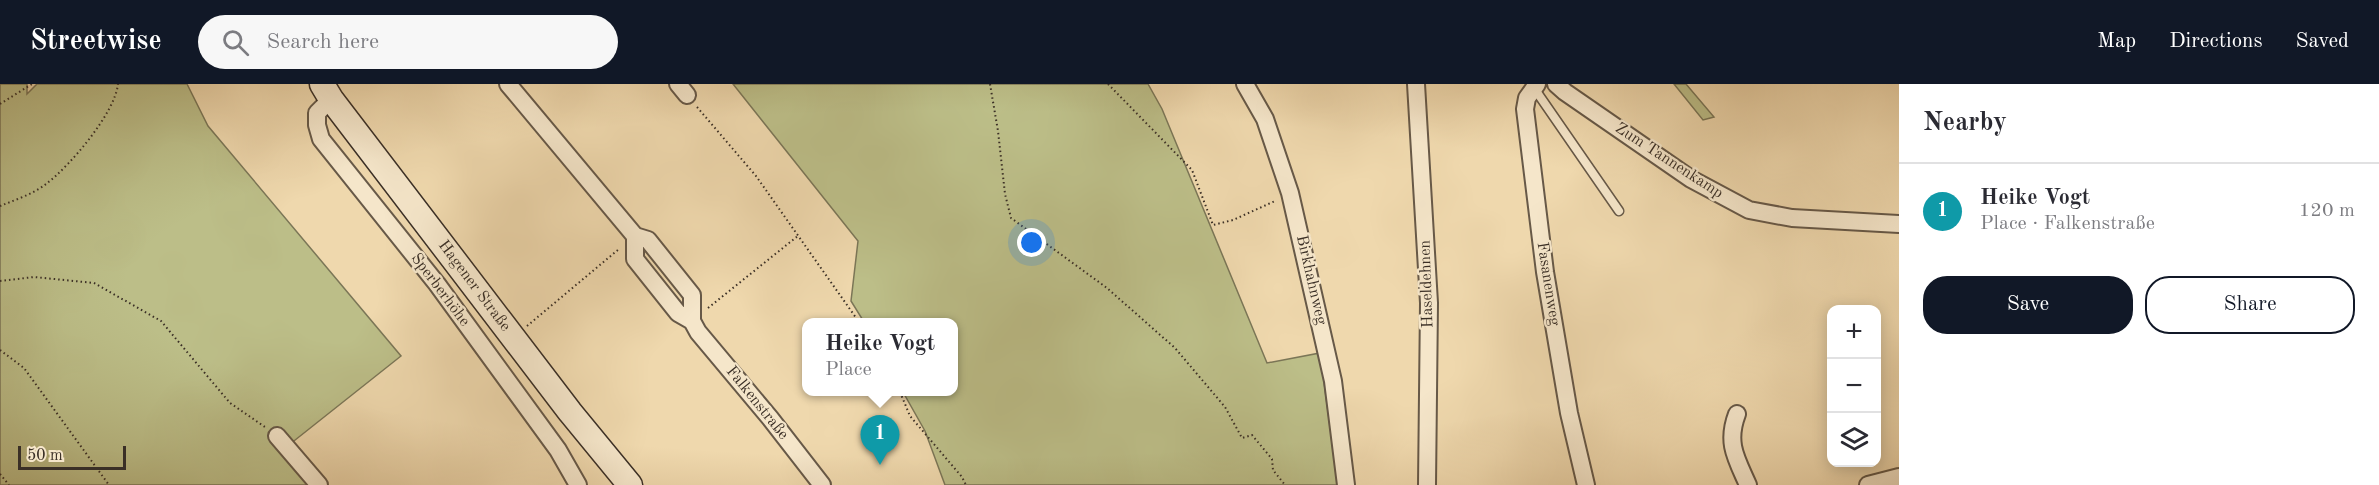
<!DOCTYPE html>
<meta charset="utf-8">
<style>
:root{--surface:#fff;--page:#f7f7f7;--text:#2b2b33;--muted:#7c7c81;--line:#e1e1e2;--accent:#111827}
body{margin:0;font-family:"Old Standard TT",serif;background:var(--page);color:var(--text)}
.controls{position:absolute;right:18px;bottom:18px;display:grid;overflow:hidden;border-radius:12px;box-shadow:0 3px 15px #0003}
.controls button{width:54px;height:54px;display:grid;place-items:center;padding:0;border:0;border-bottom:2px solid var(--line);background:var(--surface);color:var(--text);font:30px sans-serif}
.scale{position:absolute;left:18px;bottom:15px;width:108px;box-sizing:border-box;padding-left:6px;border:3px solid #3a2f26;border-top:0;font-size:16px;line-height:21px;white-space:nowrap;color:#3a2f26;-webkit-text-stroke:4px #f5e6ca;paint-order:stroke}
.you{position:absolute;left:1032px;top:159px;width:21px;height:21px;margin:-15px;border:4px solid #fff;border-radius:50%;background:#1a73e8;box-shadow:0 0 0 9px #1a73e833}
.badge{display:grid;place-items:center;width:39px;height:39px;border-radius:50%;background:var(--accent);color:#fff;font-size:20px;font-weight:700}
.pin{position:absolute;translate:-50% -50px;filter:drop-shadow(0 2px 3px #0008)}
.pin::after{content:'';position:absolute;top:32px;width:21px;height:18px;background:inherit;clip-path:polygon(0 0,100% 0,50% 100%)}
.popup{position:absolute;left:802px;top:234px;width:156px;height:78px;box-sizing:border-box;display:grid;place-content:center;border-radius:12px;background:var(--surface);filter:drop-shadow(0 2px 4px #0005);font-size:20px;white-space:nowrap;color:var(--muted)}
.popup b{font-size:22px;color:var(--text)}
.popup::after{content:'';position:absolute;left:50%;top:100%;margin-left:-12px;border:12px solid transparent;border-top-color:var(--surface)}
.list{margin:0;padding:0;list-style:none}
h2{display:flex;justify-content:space-between;align-items:center;height:78px;margin:0;padding:0 24px;font-size:26px}
h2 small{font-size:20px;font-weight:400;color:var(--muted)}
.list li{display:grid;grid-template-columns:39px 1fr auto;gap:18px;align-items:center;box-sizing:border-box;height:96px;padding:0 24px;border-top:2px solid var(--line)}
.list b{display:block;font-size:22px;white-space:nowrap}
.list p{margin:0;font-size:20px;white-space:nowrap;color:var(--muted)}
.list em{font-size:20px;font-style:normal;color:var(--muted)}
.actions{display:flex;gap:12px;padding:18px 24px}
.actions a{flex:1;padding:14px 0;border:2px solid var(--accent);border-radius:24px;text-align:center;font-size:21px;color:var(--accent)}
.actions .main{background:var(--accent);color:#fff}
.icon{flex:none;width:33px;height:33px;fill:none;stroke:currentColor;stroke-width:2;stroke-linecap:round;stroke-linejoin:round}
.map{position:relative;flex:none;width:1899px;height:401px;overflow:hidden}
header{display:flex;align-items:center;gap:36px;box-sizing:border-box;height:84px;padding:0 30px;background:var(--accent);color:#fff}
header strong{font-size:28px}
nav{display:flex;gap:33px;margin-inline-start:auto;font-size:21px}
.search{width:420px;height:54px;background:var(--page);display:flex;align-items:center;gap:15px;box-sizing:border-box;padding:0 21px;border-radius:33px;color:var(--muted);font-size:22px}
main{display:flex}
aside{flex:1;background:var(--surface)}
.map>svg:first-child{display:block}
</style>
<header>
<strong>Streetwise</strong>
<div class="search"><svg class="icon" aria-label="search" viewBox="0 0 24 24"><circle cx="10" cy="10" r="6"/><path d="M15 15l6 6"/></svg>Search here</div>
<nav><a>Map</a><a>Directions</a><a>Saved</a></nav>
</header>
<main>
<div class="map">
<svg width="1899" height="401" viewBox="0 0 1899 401">
<rect width="100%" height="100%" fill="#efd8ad"/>
<filter id="stains"><feTurbulence type="fractalNoise" baseFrequency=".00333" numOctaves="4"/><feColorMatrix values="0 0 0 0 .2 0 0 0 0 .09 0 0 0 0 .02 0 0 0 .5 -.17"/></filter>
<radialGradient id="worn" r=".72"><stop offset=".6" stop-color="#630" stop-opacity="0"/><stop offset="1" stop-color="#630" stop-opacity=".3"/></radialGradient>
<path fill="#bcbe88" stroke="#7b7657" stroke-width="1.5" d="M 0,0 L 27,0 L 27,10 L 37,0 L 187,0 L 208,42 L 401,272 L 280,368 L 308,401 L 0,401 Z
M 733,0 L 1148,0 L 1162,25 L 1267,279 L 1320,269 L 1338,401 L 945,401 L 925,347 L 903,308 L 954,308 L 954,238 L 864,238 L 851,217 L 858,157 Z
M 1674,0 L 1686,0 L 1714,33 L 1703,36 Z"/>
<g fill="none" stroke-linecap="round" stroke-linejoin="round">
<defs>
<path id="lane" d="M 1534,4 L 1619,127"/>
<path id="street" d="M 508,0 L 635,152 L 648,156 L 692,211 L 692,237 L 698,248 L 770,334 L 822,401
M 678,0 L 687,11
M 1245,0 L 1265,35 L 1290,109 L 1333,297 L 1346,401
M 1416,0 L 1429,219 L 1427,401
M 1537,0 L 1527,14 L 1525,25 L 1545,188 L 1569,329 L 1586,401
M 1556,0 L 1565,8 L 1691,95 L 1749,126 L 1792,134 L 1899,140
M 331,15 L 317,29 L 317,41 L 321,55 L 437,200 L 558,366 L 578,401
M 635,152 L 635,175 L 678,229 L 692,237
M 1737,330 C 1726,359 1736,374 1748,401
M 277,352 L 319,401
M 1868,401 L 1899,393"/>
<path id="secondary" d="M 322,0 L 331,15 L 570,328 L 630,401"/>
</defs>
<use href="#lane" stroke="#675948" stroke-width="11"/>
<use href="#street" stroke="#675948" stroke-width="20"/>
<use href="#secondary" stroke="#3a2f26" stroke-width="27"/>
<path stroke="#3a2f26" stroke-width="2" stroke-dasharray="1.5 3" stroke-linecap="butt" d="M 990,0 L 998,47 L 1005,110 L 1011,134 L 1107,204 L 1175,264 L 1225,323 L 1242,354 L 1252,351 L 1272,375 L 1273,386 L 1285,401
M 1108,0 L 1192,86 L 1213,141 L 1233,136 L 1275,117
M 0,20 L 32,0
M 697,23 L 756,92 L 859,238
M 0,122 C 15,116 33,110 46,100 C 70,82 115,29 118,0
M 0,197 L 34,193 L 94,199 L 161,237 L 230,319 L 265,343
M 708,224 L 799,151
M 527,242 L 619,165
M 0,266 L 24,284 L 109,401
M 900,308 L 910,332 L 962,393 L 966,401
M 0,390 L 9,401"/>
<use href="#lane" stroke="#f5e6ca" stroke-width="8"/>
<use href="#street" stroke="#f5e6ca" stroke-width="16"/>
<use href="#secondary" stroke="#f5e6ca" stroke-width="24"/>
</g>
<g text-anchor="middle" dominant-baseline="central" stroke-width="4.5" stroke-linejoin="round" paint-order="stroke">
<g font-size="16" fill="#3a2f26" stroke="#f5e6ca">
<text transform="translate(1669 77) rotate(33)">Zum Tannenkamp</text>
<text transform="translate(1311 196) rotate(77)">Birkhahnweg</text>
<text transform="translate(1427 200) rotate(-92)">Haseldehnen</text>
<text transform="translate(1548 200) rotate(81)">Fasanenweg</text>
<text transform="translate(474 202) rotate(53)">Hagener Straße</text>
<text transform="translate(440 206) rotate(53)">Sperberhöhe</text>
<text transform="translate(757 319) rotate(51)">Falkenstraße</text>
</g>
</g>
<rect width="100%" height="100%" filter="url(#stains)"/>
<rect width="100%" height="100%" fill="url(#worn)"/>
</svg>
<div class="controls">
<button>+</button>
<button>−</button>
<button><svg class="icon" aria-label="layers" viewBox="0 0 24 24"><path d="M12 4l9 5-9 5-9-5zM3 14l9 5 9-5"/></svg></button>
</div>
<div class="scale">50 m</div>
<div class="you"></div>
<div class="pin badge" style="left:880px;top:381px;background:#0f9aa8">1</div>
<div class="popup"><b>Heike Vogt</b>Place</div>
</div>
<aside>
<h2>Nearby<small></small></h2>
<ul class="list">
<li><span class="badge" style="background:#0f9aa8">1</span><div><b>Heike Vogt</b><p>Place · Falkenstraße</p></div><em>120 m</em></li>
</ul>
<div class="actions"><a class="main">Save</a><a>Share</a></div>
</aside>
</main>
